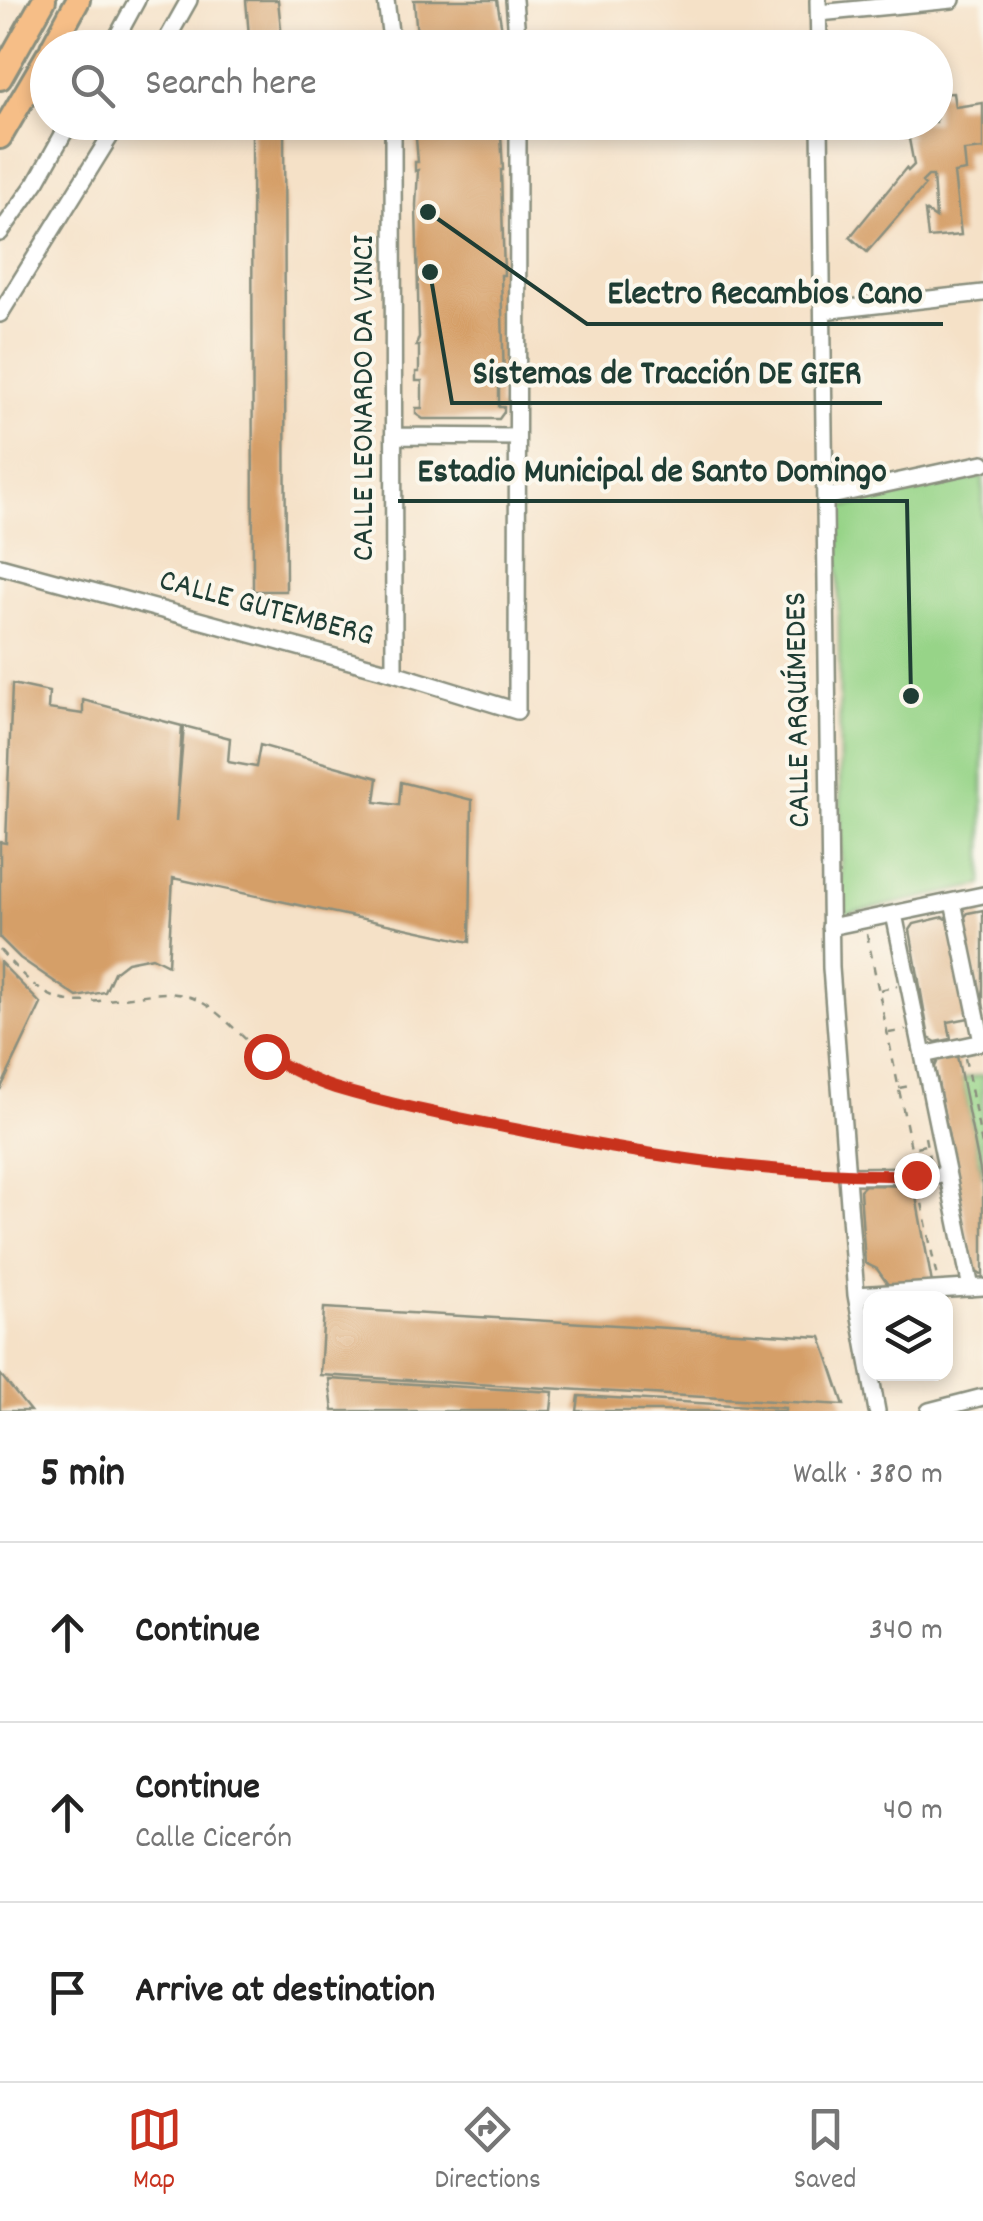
<!DOCTYPE html>
<meta charset="utf-8">
<style>
:root{--surface:#fff;--page:#f2f2f2;--text:#222;--muted:#767676;--line:#e0e0e0;--accent:#c8321e}
body{margin:0;font-family:Dekko,sans-serif;background:var(--page);color:var(--text)}
.controls{position:absolute;right:30px;bottom:30px;display:grid;overflow:hidden;border-radius:20px;box-shadow:0 5px 15px #0003}
.controls button{width:90px;height:90px;display:grid;place-items:center;padding:0;border:0;border-bottom:2px solid var(--line);background:var(--surface);color:var(--text);font:50px sans-serif}
.stop{position:absolute;width:30px;height:30px;margin:-22px;border:8px solid #c8321e;border-radius:50%;background:#fff}
.stop.end{background:#c8321e;border-color:#fff;box-shadow:0 2px 10px #0008}
.list{margin:0;padding:0;list-style:none}
h2{display:flex;justify-content:space-between;align-items:center;height:130px;margin:0;padding:0 40px;font-size:42px}
h2 small{font-size:32px;font-weight:400;color:var(--muted)}
.list li{display:grid;grid-template-columns:65px 1fr auto;gap:30px;align-items:center;box-sizing:border-box;height:180px;padding:0 40px;border-top:2px solid var(--line)}
.list b{display:block;font-size:38px;white-space:nowrap}
.list p{margin:0;font-size:32px;white-space:nowrap;color:var(--muted)}
.list em{font-size:32px;font-style:normal;color:var(--muted)}
.icon{flex:none;width:55px;height:55px;fill:none;stroke:currentColor;stroke-width:2;stroke-linecap:round;stroke-linejoin:round}
.map{position:relative;flex:none;width:983px;height:1411px;overflow:hidden}
.search{position:absolute;background:var(--surface);box-shadow:0 5px 15px #0003;left:30px;right:30px;top:30px;height:110px;display:flex;align-items:center;gap:25px;box-sizing:border-box;padding:0 35px;border-radius:55px;color:var(--muted);font-size:38px}
.sheet{height:670px;background:var(--surface)}
nav{display:flex;justify-content:space-around;align-items:center;box-sizing:border-box;height:140px;border-top:2px solid var(--line);background:var(--surface);font-size:28px;color:var(--muted)}
nav a{display:grid;justify-items:center;gap:5px}
nav .on{color:var(--accent)}
.map>svg:first-child{display:block}
</style>
<div class="map">
<svg width="983" height="1411" viewBox="0 0 983 1411">
<rect width="100%" height="100%" fill="#fbf7ec"/>
<filter id="ink" filterUnits="userSpaceOnUse"><feTurbulence type="fractalNoise" baseFrequency=".01" numOctaves="2"/><feDisplacementMap in="SourceGraphic" scale="20" xChannelSelector="R" yChannelSelector="G"/><feConvolveMatrix kernelMatrix="1 2 1 2 8 2 1 2 1" color-interpolation-filters="sRGB"/></filter>
<filter id="wash" filterUnits="userSpaceOnUse"><feTurbulence type="fractalNoise" baseFrequency=".0048" numOctaves="4" result="noise"/><feDisplacementMap in="SourceGraphic" scale="40" xChannelSelector="R" yChannelSelector="G"/><feGaussianBlur stdDeviation="2.25" result="paint"/><feColorMatrix in="noise" values="0 0 0 0 0 0 0 0 0 0 0 0 0 0 0 0 0 1.4 0 .05"/><feComposite in="paint" operator="in"/></filter>
<g filter="url(#wash)">
<rect width="100%" height="100%" fill="#f5e1c7"/>
<path fill="#97d488" stroke="#5b885e" stroke-width="2.5" d="M 983,476 L 983,885 L 841,915 L 838,508 Z
M 983,1075 L 983,1178 L 962,1079 Z"/>
<g id="blocks">
<path fill="#d59f67" d="M 246,0 L 278,0 L 283,48 L 250,48 Z
M 414,0 L 497,0 L 502,30 L 499,30 L 500,48 L 418,48 Z
M 953,93 L 955,107 L 983,103 L 983,149 L 964,151 L 966,171 L 954,173 L 961,235 L 928,238 L 925,211 L 936,218 L 933,176 L 928,176 L 922,182 L 925,185 L 867,252 L 850,237 L 906,168 L 908,171 L 914,165 L 909,139 L 911,135 L 892,122 L 936,122 L 936,94 Z
M 252,122 L 284,122 L 286,591 L 253,591 Z
M 418,122 L 500,122 L 503,126 L 501,135 L 503,170 L 501,170 L 504,275 L 501,275 L 504,381 L 499,381 L 499,407 L 504,407 L 504,412 L 499,419 L 423,419 L 416,414 L 416,408 L 422,408 L 422,381 L 416,381 L 416,372 L 419,372 L 419,346 L 416,346 L 419,337 L 416,205 L 418,170 L 415,171 L 415,162 L 418,162 L 415,126 Z
M 12,684 L 49,692 L 48,709 L 83,714 L 83,700 L 182,726 L 176,822 L 184,726 L 230,738 L 228,762 L 256,767 L 260,745 L 378,778 L 375,802 L 399,805 L 401,782 L 472,800 L 470,942 L 173,878 L 168,965 L 152,957 L 127,962 L 114,972 L 105,992 L 77,997 L 20,958 L 0,938 L 0,842 L 6,843 Z
M 983,910 L 983,1007 L 982,1007 L 963,919 L 968,913 Z
M 943,917 L 950,921 L 969,1018 L 948,1022 L 951,1039 L 936,1042 L 929,1038 L 910,930 L 914,924 Z
M 0,962 L 41,1004 L 0,1090 Z
M 957,1056 L 983,1185 L 983,1276 L 975,1271 L 935,1067 L 938,1060 Z
M 865,1185 L 914,1186 L 932,1283 L 889,1286 L 877,1269 L 865,1263 L 860,1190 Z
M 324,1308 L 821,1337 L 844,1405 L 320,1375 Z
M 0,1374 L 30,1411 L 0,1411 Z
M 329,1379 L 553,1392 L 551,1411 L 333,1411 Z
M 579,1396 L 785,1408 L 785,1411 L 577,1411 Z"/>
</g>
</g>
<g filter="url(#ink)">
<use href="#blocks" fill-opacity="0" stroke="#8a8f7e" stroke-width="2.5"/>
<g fill="none" stroke-linecap="round" stroke-linejoin="round">
<defs>
<path id="minor" d="M 386,0 L 392,48
M 514,0 L 518,48
M 818,0 L 819,48
M 819,13 L 952,0
M 111,48 L 137,0
M 162,48 L 189,0
M 393,122 L 394,673
M 820,122 L 831,968 L 856,1295 L 877,1411
M 0,233 L 37,181 L 70,122
M 823,311 L 983,293
M 0,314 L 119,122
M 394,436 L 517,437
M 826,497 L 983,463
M 0,566 L 394,673 L 517,711 L 518,122
M 953,902 L 982,1042
M 894,914 L 971,1288
M 830,927 L 983,895
M 923,1055 L 983,1042
M 847,1176 L 947,1175
M 856,1295 L 983,1287
M 929,1411 L 983,1397"/>
<path id="highway" d="M 52,48 L 78,0
M 0,78 L 44,0
M 0,137 L 48,55"/>
</defs>
<use href="#minor" stroke="#8a8f7e" stroke-width="20"/>
<use href="#highway" stroke="#8a8f7e" stroke-width="28"/>
<path stroke="#8a8f7e" stroke-width="2.5" stroke-dasharray="8 8" stroke-linecap="butt" d="M 867,934 L 911,1148 L 925,1145
M 0,950 C 52,1010 63,1006 138,996 C 156,993 173,991 190,997 C 217,1006 239,1036 262,1053 C 280,1067 307,1077 329,1086 C 361,1099 399,1103 432,1111 C 565,1143 700,1161 836,1175
M 880,990 L 897,986
M 889,1033 L 906,1030
M 965,1058 L 983,1150
M 899,1088 L 914,1085
M 925,1137 L 930,1163
M 919,1188 L 937,1278"/>
<use href="#minor" stroke="#fff" stroke-width="15"/>
<use href="#highway" stroke="#f6be87" stroke-width="22"/>
</g>
</g>
<g fill="none" stroke-linecap="round" stroke-linejoin="round" filter="url(#ink)">
<path stroke="#c8321e" stroke-width="12" d="M 266,1056 C 288,1067 311,1081 335,1088 C 398,1107 465,1119 529,1132 C 656,1157 786,1177 916,1175"/>
</g>
<g text-anchor="middle" dominant-baseline="central" stroke-width="8" stroke-linejoin="round" paint-order="stroke">
<g font-size="32" fill="#1f3d34" stroke="#fbf7ec">
<text transform="translate(366 398) rotate(-90)">CALLE LEONARDO DA VINCI</text>
<text transform="translate(266 610) rotate(15)">CALLE GUTEMBERG</text>
<text transform="translate(800 710) rotate(-91)">CALLE ARQUÍMEDES</text>
</g>
</g>
<path fill="none" stroke="#1f3d34" stroke-width="4" d="M428 212L587 324H943M430 272L452 403H882M911 696L907 501H398"/>
<g fill="#1f3d34" stroke="#fbf7ec" stroke-width="4">
<circle cx="428" cy="212" r="10"/>
<circle cx="430" cy="272" r="10"/>
<circle cx="911" cy="696" r="10"/>
</g>
<g font-size="35" text-anchor="middle" font-weight="bold" fill="#1f3d34" stroke="#fbf7ec" stroke-width="8" stroke-linejoin="round" paint-order="stroke">
<text x="765" y="303">Electro Recambios Cano</text>
<text x="667" y="383">Sistemas de Tracción DE GIER</text>
<text x="652" y="481">Estadio Municipal de Santo Domingo</text>
</g>
</svg>
<div class="controls">
<button><svg class="icon" aria-label="layers" viewBox="0 0 24 24"><path d="M12 4l9 5-9 5-9-5zM3 14l9 5 9-5"/></svg></button>
</div>
<div class="stop" style="left:266px;top:1056px"></div>
<div class="stop end" style="left:916px;top:1175px"></div>
<div class="search"><svg class="icon" aria-label="search" viewBox="0 0 24 24"><circle cx="10" cy="10" r="6"/><path d="M15 15l6 6"/></svg>Search here</div>
</div>
<section class="sheet">
<h2>5 min<small>Walk · 380 m</small></h2>
<ul class="list">
<li><svg class="icon" aria-label="ahead" viewBox="0 0 24 24"><path d="M12 20V5M6 11l6-6 6 6"/></svg><div><b>Continue</b></div><em>340 m</em></li>
<li><svg class="icon" aria-label="ahead" viewBox="0 0 24 24"><path d="M12 20V5M6 11l6-6 6 6"/></svg><div><b>Continue</b><p>Calle Cicerón</p></div><em>40 m</em></li>
<li><svg class="icon" aria-label="arrive" viewBox="0 0 24 24"><path d="M6 21V4h12l-3 4 3 4H6"/></svg><div><b>Arrive at destination</b></div></li>
</ul>
</section>
<nav>
<a class="on"><svg class="icon" aria-label="map" viewBox="0 0 24 24"><path d="M3 6l6-2 6 2 6-2v14l-6 2-6-2-6 2zM9 4v14M15 6v14"/></svg>Map</a>
<a><svg class="icon" aria-label="directions" viewBox="0 0 24 24"><path d="M12 3l9 9-9 9-9-9zM9 14v-3h6M13 9l2 2-2 2"/></svg>Directions</a>
<a><svg class="icon" aria-label="saved" viewBox="0 0 24 24"><path d="M7 4h10v16l-5-4-5 4z"/></svg>Saved</a>
</nav>
